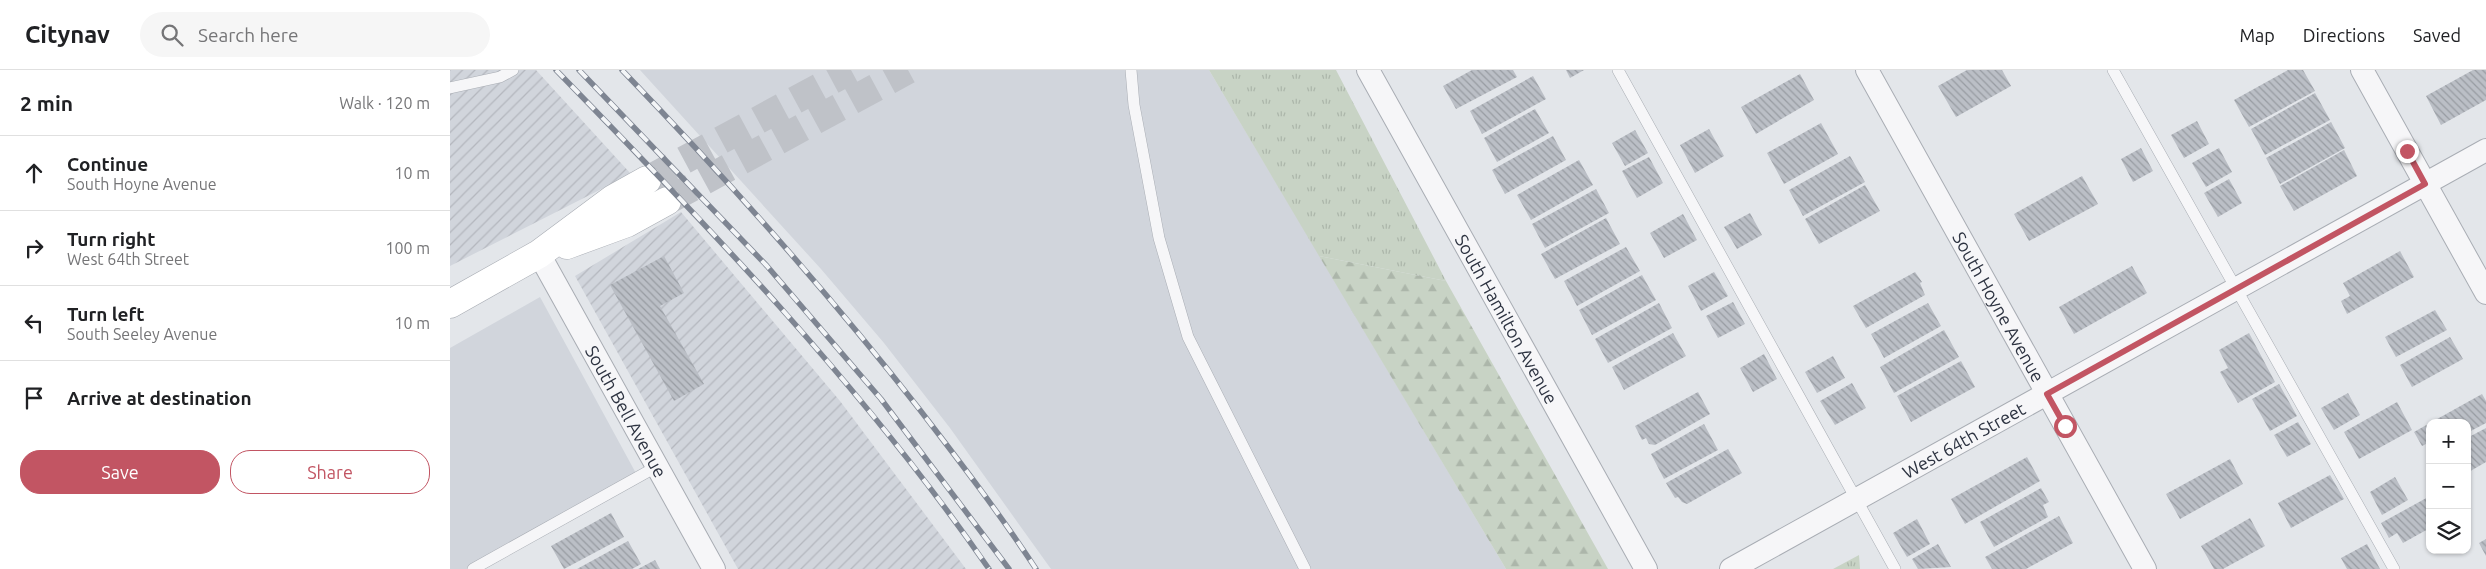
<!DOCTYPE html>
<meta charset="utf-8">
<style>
:root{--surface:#fff;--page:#f6f6f6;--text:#202124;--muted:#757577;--line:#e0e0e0;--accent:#c25563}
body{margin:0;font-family:Ubuntu,sans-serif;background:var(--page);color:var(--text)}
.controls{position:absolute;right:15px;bottom:15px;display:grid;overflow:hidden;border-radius:10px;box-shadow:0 1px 4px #0004}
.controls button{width:45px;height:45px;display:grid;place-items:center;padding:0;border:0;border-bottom:1px solid var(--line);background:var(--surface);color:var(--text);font:25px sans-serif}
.stop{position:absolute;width:15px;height:15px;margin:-11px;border:4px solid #c25563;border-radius:50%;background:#fff}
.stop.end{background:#c25563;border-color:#fff;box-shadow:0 1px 5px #0008}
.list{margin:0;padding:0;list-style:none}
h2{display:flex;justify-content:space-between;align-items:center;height:65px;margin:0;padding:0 20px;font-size:21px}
h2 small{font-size:16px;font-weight:400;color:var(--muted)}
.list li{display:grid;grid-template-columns:32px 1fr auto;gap:15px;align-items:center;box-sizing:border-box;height:75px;padding:0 20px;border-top:1px solid var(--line)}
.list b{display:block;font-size:19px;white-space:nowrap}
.list p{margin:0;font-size:16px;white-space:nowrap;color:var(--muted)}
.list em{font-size:16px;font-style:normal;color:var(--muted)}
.actions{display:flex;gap:10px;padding:15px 20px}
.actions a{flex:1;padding:11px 0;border:1px solid var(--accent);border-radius:20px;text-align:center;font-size:18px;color:var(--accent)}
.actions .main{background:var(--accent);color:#fff}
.icon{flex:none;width:28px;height:28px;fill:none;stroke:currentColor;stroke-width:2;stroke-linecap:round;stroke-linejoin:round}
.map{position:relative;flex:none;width:2036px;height:499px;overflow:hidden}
header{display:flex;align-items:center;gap:30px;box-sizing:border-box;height:70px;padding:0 25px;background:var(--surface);border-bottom:1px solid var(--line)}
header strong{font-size:24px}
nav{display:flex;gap:28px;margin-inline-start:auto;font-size:18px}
.search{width:350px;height:45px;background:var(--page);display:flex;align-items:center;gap:12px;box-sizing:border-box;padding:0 18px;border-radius:28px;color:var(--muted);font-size:19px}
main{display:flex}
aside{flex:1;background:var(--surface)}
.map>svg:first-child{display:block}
</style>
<header>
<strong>Citynav</strong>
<div class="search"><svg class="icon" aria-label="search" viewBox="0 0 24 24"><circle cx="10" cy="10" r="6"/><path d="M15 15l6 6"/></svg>Search here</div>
<nav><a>Map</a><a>Directions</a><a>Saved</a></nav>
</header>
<main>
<aside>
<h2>2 min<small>Walk · 120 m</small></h2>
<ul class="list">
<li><svg class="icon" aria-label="ahead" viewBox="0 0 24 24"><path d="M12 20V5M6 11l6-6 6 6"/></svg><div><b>Continue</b><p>South Hoyne Avenue</p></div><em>10 m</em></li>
<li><svg class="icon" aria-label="right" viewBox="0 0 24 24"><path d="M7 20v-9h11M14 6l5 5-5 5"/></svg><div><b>Turn right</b><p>West 64th Street</p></div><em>100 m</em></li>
<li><svg class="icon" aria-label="left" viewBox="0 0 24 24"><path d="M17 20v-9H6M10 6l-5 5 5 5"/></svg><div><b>Turn left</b><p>South Seeley Avenue</p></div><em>10 m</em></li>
<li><svg class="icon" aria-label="arrive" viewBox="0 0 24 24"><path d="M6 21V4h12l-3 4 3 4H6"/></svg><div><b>Arrive at destination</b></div></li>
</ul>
<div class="actions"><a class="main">Save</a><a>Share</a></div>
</aside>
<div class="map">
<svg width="2036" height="499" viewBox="0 0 2036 499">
<defs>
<pattern id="industrial-furrows" width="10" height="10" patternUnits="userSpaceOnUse" patternTransform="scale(1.25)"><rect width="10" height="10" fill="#d1d5dc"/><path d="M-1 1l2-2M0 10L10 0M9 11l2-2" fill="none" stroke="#b4b7be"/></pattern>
<pattern id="grass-tufts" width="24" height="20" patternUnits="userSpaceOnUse" patternTransform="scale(1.25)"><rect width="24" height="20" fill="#c8d3c5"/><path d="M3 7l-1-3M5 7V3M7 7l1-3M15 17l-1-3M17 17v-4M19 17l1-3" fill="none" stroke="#acb6aa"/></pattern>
<pattern id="forest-firs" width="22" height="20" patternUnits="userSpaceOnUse" patternTransform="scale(1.25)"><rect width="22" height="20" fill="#c8d3c5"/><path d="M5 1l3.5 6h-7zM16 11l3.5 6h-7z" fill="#acb6aa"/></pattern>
<pattern id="building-back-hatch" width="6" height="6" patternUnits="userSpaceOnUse" patternTransform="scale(1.25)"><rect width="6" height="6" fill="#bbbfc6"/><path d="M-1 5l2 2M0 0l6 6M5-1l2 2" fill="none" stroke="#989ca2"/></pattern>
</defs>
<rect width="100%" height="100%" fill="#e3e6ea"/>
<path fill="#d1d5dc" d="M 190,0 L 759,0 L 1056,499 L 601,499 L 500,358 L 434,273 L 371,199 Z
M 90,227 L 188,407 L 23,499 L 0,499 L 0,278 Z"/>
<path fill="url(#industrial-furrows)" d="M 0,0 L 86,0 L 181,104 L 0,196 Z
M 231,142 L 390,331 L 516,499 L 288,499 L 125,206 Z"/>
<path fill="url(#grass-tufts)" d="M 759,0 L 886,0 L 996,211 L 869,186 Z
M 1409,485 L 1410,499 L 1383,499 Z"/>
<path fill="url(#forest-firs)" d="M 869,186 L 996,211 L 1158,499 L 1056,499 Z"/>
<path fill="url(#building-back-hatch)" d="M 1022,0 L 1063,0 L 1067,7 L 1006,39 L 993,16 Z
M 1116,0 L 1134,0 L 1120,8 Z
M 1517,0 L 1552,0 L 1561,16 L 1506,47 L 1488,16 Z
M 1838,0 L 1853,0 L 1865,21 L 1799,57 L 1784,30 Z
M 2023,0 L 2036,0 L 2036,30 L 1991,55 L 1976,26 Z
M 1350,4 L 1364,30 L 1306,64 L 1291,37 Z
M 1083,6 L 1096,29 L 1032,64 L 1020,41 Z
M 1865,23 L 1880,50 L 1815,85 L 1801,59 Z
M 1085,39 L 1099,63 L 1047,92 L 1034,68 Z
M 1747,51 L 1759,74 L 1734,88 L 1721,65 Z
M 1881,52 L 1895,78 L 1830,114 L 1816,88 Z
M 1371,53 L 1388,84 L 1334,114 L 1317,83 Z
M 1259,59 L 1274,86 L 1245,103 L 1230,75 Z
M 1185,60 L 1198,83 L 1175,96 L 1162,73 Z
M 1103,66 L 1116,90 L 1055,124 L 1042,100 Z
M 1691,78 L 1703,101 L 1683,112 L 1671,89 Z
M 1769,78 L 1782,102 L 1756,117 L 1742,93 Z
M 1894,80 L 1907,106 L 1844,141 L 1830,116 Z
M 1400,86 L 1415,112 L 1353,146 L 1339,120 Z
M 1199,87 L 1213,113 L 1187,128 L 1172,101 Z
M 1129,90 L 1143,115 L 1081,150 L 1067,125 Z
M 1632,106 L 1648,134 L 1579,171 L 1564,144 Z
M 1779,109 L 1792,133 L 1768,147 L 1754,123 Z
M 1415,115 L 1430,141 L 1369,174 L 1355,149 Z
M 1146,119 L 1159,143 L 1095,178 L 1082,154 Z
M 1300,143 L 1312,165 L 1287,179 L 1274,157 Z
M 1233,144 L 1247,170 L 1214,188 L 1200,163 Z
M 1156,148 L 1170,174 L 1105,209 L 1091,184 Z
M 1176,177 L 1190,201 L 1127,236 L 1114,211 Z
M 1950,181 L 1964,207 L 1897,244 L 1891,231 L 1900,226 L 1893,213 Z
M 214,186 L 234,223 L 210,236 L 254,314 L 224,331 L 160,215 Z
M 1682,196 L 1697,223 L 1624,264 L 1609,237 Z
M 1264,202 L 1278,226 L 1251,241 L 1238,216 Z
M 1465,202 L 1472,212 L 1470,213 L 1475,225 L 1416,258 L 1403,236 Z
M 1192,205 L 1206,230 L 1142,265 L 1129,240 Z
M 1283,232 L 1295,254 L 1268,268 L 1256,246 Z
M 1209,233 L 1222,258 L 1158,293 L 1145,269 Z
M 1478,233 L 1491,256 L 1434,288 L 1421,264 Z
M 1985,240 L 1997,260 L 1946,287 L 1935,267 Z
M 1494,260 L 1509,287 L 1444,323 L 1430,297 Z
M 1223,263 L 1236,286 L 1174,320 L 1162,297 Z
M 1799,263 L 1825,312 L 1788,333 L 1770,302 L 1778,298 L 1769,280 Z
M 2000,267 L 2013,289 L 1962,317 L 1950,295 Z
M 1314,284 L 1327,309 L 1303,322 L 1290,298 Z
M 1383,286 L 1395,308 L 1367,323 L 1355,302 Z
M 1511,291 L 1525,317 L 1461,352 L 1447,326 Z
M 1402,313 L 1416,338 L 1385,355 L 1370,331 Z
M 1829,314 L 1847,346 L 1820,361 L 1802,329 Z
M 1248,322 L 1260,344 L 1205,375 L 1199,374 L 1196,368 L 1192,370 L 1185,356 Z
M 1898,323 L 1910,345 L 1884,360 L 1871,338 Z
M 2032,324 L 2036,331 L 2036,353 L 2017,363 L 2017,353 L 1980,353 Z
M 1947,332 L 1962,360 L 1909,389 L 1894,362 Z
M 1848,352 L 1861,374 L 1837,387 L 1824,365 Z
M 1980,353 L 1980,372 L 1972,376 L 1964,362 Z
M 1254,354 L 1268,380 L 1214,409 L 1201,384 Z
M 2036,358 L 2036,392 L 2017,403 L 2017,368 Z
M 1278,379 L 1292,403 L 1237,434 L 1232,432 L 1228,427 L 1225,428 L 1216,413 Z
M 1577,387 L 1590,411 L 1515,454 L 1501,429 Z
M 1780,389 L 1793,414 L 1730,449 L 1716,424 Z
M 1880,405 L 1894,429 L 1841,458 L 1828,433 Z
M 1945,407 L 1958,430 L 1932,445 L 1920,422 Z
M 1591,418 L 1599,432 L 1593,435 L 1598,447 L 1544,477 L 1530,452 Z
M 1980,426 L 1980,458 L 1953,473 L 1947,463 L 1939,468 L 1931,453 Z
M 161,443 L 174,467 L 114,499 L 101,476 Z
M 1609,446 L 1623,473 L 1576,499 L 1542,499 L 1535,487 Z
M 1800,448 L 1815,476 L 1773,499 L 1764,499 L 1751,476 Z
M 1467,449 L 1480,474 L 1457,487 L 1443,463 Z
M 2036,469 L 2036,486 L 2029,473 Z
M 178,471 L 191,494 L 182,499 L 127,499 Z
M 1488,474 L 1501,497 L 1468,499 L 1462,489 Z
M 1917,474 L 1930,499 L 1897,499 L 1891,488 Z
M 205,490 L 210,499 L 188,499 Z"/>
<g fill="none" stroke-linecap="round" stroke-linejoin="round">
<path stroke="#bfc2c8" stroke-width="28" stroke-dasharray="28 14" stroke-linecap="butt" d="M 197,110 L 401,0
M 217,131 L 458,0"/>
<defs>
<path id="lane" d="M 681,0 L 684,35 L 709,168 L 738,267 L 855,499
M 1168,0 L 1445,499
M 1663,0 L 1944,499
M 0,18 L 50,7 L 63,0
M 23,499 L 206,397"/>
<g id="street">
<path id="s1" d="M 918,0 L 1196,499"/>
<path id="s2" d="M 1417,0 L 1695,499"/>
<path d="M 1912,0 L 2036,223"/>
<path id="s3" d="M 89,184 L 264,499"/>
<path id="s4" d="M 1281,499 L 2036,80"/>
</g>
<path id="secondary" d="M 117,175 L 177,153 L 217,131
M 0,234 L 89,184 L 163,129 L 197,110"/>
</defs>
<use href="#lane" stroke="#a9adb4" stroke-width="12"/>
<use href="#street" stroke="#a9adb4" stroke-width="24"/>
<use href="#secondary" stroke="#a9adb4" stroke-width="29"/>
<use href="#lane" stroke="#f6f6f8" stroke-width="11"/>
<use href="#street" stroke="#f6f6f8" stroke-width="22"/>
<use href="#secondary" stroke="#fff" stroke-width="28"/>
<defs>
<path id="rail" d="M 106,0 C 260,158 413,317 539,499
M 129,0 L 317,196 L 431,329 L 559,499
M 172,0 C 277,109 377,221 470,340 C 510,392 550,444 586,499"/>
</defs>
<use href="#rail" stroke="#7e8592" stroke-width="5.5"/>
<use href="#rail" stroke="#f3f5f7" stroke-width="4" stroke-dasharray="11" stroke-linecap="butt"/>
</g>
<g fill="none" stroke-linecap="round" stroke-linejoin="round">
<path stroke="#c25563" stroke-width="6" d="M 1615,356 L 1597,324 L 1975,114 L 1957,81"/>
</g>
<g text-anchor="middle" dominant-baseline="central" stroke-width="5" stroke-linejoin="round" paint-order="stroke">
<g font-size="18" fill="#2d3341" stroke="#f3f5f7">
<text stroke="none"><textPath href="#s2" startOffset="271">South Hoyne Avenue</textPath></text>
<text stroke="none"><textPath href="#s1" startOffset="285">South Hamilton Avenue</textPath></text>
<text stroke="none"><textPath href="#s3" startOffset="180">South Bell Avenue</textPath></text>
<text stroke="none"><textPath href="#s4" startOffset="266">West 64th Street</textPath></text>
</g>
</g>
</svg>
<div class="controls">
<button>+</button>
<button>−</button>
<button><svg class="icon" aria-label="layers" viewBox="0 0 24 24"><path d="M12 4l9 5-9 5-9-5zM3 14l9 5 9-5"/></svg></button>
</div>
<div class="stop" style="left:1615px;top:356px"></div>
<div class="stop end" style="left:1957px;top:81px"></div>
</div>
</main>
